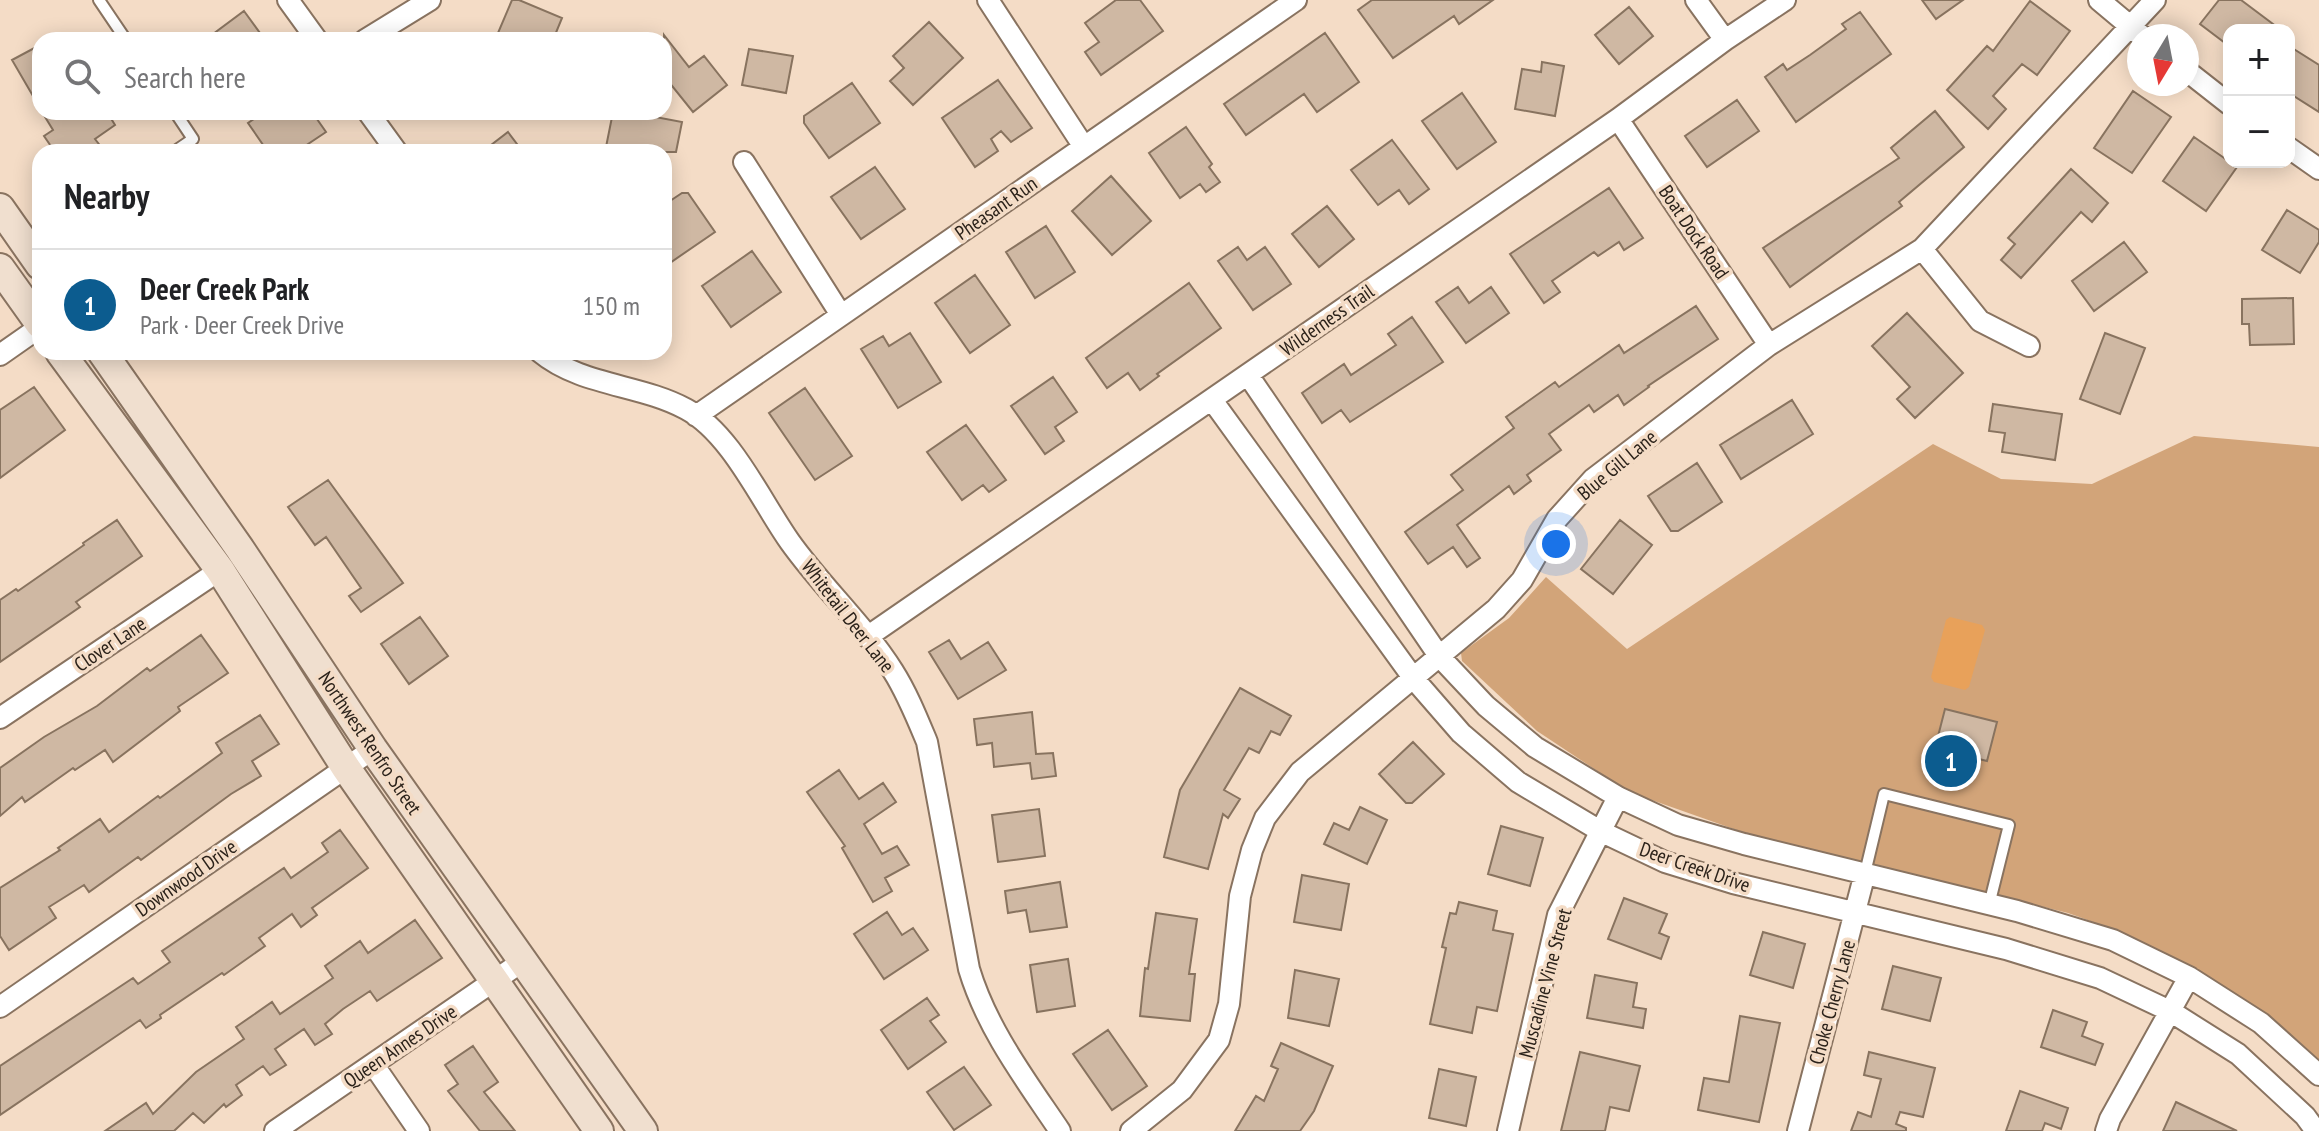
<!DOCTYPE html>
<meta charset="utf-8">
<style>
:root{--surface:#fff;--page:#f2f2f2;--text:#202124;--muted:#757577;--line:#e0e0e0;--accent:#0c5c8f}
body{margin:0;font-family:"PT Sans Narrow",sans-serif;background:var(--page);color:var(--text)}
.controls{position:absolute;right:24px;top:24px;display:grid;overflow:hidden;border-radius:16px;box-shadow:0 4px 20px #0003}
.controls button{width:72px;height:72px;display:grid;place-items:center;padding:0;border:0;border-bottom:2px solid var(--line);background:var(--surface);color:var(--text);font:40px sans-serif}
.compass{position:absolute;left:2127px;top:24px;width:72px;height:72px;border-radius:50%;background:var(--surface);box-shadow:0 4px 20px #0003;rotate:190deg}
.you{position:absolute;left:1556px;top:544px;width:28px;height:28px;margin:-20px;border:6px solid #fff;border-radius:50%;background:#1a73e8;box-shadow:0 0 0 12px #1a73e833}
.badge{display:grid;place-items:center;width:52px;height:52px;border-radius:50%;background:var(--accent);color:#fff;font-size:26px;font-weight:700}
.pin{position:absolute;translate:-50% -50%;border:4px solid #fff;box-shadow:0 2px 8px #0006}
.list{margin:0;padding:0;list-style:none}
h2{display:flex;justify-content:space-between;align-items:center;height:104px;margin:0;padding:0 32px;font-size:34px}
h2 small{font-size:26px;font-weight:400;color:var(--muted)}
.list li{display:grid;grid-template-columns:52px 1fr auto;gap:24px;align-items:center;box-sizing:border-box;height:112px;padding:0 32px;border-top:2px solid var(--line)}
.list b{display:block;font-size:30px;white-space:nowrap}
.list p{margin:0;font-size:26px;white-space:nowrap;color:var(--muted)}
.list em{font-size:26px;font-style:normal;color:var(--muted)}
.icon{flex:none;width:44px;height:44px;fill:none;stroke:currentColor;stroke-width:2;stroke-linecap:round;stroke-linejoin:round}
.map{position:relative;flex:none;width:2319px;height:1131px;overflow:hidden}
.search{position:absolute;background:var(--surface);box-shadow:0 4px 20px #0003;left:32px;top:32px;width:640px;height:88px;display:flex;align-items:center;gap:20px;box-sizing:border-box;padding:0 28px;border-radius:24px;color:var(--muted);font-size:30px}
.panel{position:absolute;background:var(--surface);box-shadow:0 4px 20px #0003;left:32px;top:144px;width:640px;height:216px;border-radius:24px}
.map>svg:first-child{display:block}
</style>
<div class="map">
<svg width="2319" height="1131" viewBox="0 0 2319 1131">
<rect width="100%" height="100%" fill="#f4dcc6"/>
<path fill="#d2a479" d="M 2194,436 L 2319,447 L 2319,1060 C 2248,991 2160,945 2068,913 L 1745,833 L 1629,792 L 1537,731 L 1462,661 L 1461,653 L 1509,618 L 1546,577 L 1627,649 L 1933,444 L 2001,479 L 2092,484 Z"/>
<path fill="#e8a15a" d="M 1950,617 L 1982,625 L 1985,630 L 1969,687 L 1965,690 L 1934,682 L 1931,677 L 1946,620 Z"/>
<path fill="#cfb8a3" stroke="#88735f" stroke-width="2" d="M 512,0 L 519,0 L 562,18 L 553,40 L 495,40 Z
M 1116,0 L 1140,0 L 1163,31 L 1101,75 L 1085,52 L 1099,42 L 1085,23 Z
M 1372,0 L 1493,0 L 1459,24 L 1454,16 L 1393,58 L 1358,10 Z
M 1922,0 L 1963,0 L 1936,19 Z
M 2219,0 L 2241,0 L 2281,30 L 2229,30 L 2229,46 L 2200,24 Z
M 2030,1 L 2070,31 L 2037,75 L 2022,64 L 1993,96 L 2006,109 L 1988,129 L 1947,90 L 1987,46 L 1993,51 Z
M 1629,7 L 1653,36 L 1619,64 L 1595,35 Z
M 244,11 L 265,40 L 205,40 Z
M 1860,12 L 1891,54 L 1796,122 L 1765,77 L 1783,64 L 1787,70 L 1810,55 L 1846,29 L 1842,24 Z
M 929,22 L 963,58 L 913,105 L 890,81 L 904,68 L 893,56 Z
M 1325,33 L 1359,82 L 1317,112 L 1304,94 L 1246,135 L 1224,104 Z
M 664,35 L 689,67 L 704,56 L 727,85 L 693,112 L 664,76 Z
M 40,45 L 40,108 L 12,60 Z
M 2289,46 L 2319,65 L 2319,112 L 2289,93 Z
M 749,49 L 793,56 L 786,93 L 742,85 Z
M 1542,62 L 1564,66 L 1555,116 L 1515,109 L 1522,69 L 1541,72 Z
M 998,80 L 1032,128 L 1011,142 L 1001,131 L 991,139 L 998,151 L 975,167 L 942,118 Z
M 852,83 L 880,123 L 829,158 L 804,123 L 804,116 Z
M 2133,91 L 2171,117 L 2132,173 L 2094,148 Z
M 1462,93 L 1496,142 L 1457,169 L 1422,121 Z
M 1737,100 L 1759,131 L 1707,167 L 1685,136 Z
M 1935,111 L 1964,147 L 1899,202 L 1902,206 L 1790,287 L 1763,248 L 1899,158 L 1891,148 Z
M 42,112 L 107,112 L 115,125 L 95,139 L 105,152 L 55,152 L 44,136 L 53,130 Z
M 264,112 L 312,112 L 326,132 L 296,152 L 268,152 L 248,123 Z
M 613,112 L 629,112 L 682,122 L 676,152 L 605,152 Z
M 1186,127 L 1212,164 L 1209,167 L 1220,182 L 1206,192 L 1200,184 L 1180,198 L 1149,153 Z
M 508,132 L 523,152 L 482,152 Z
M 2194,137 L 2237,167 L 2206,211 L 2163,181 Z
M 1392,140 L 1429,189 L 1409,204 L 1399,190 L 1378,205 L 1351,170 Z
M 875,167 L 905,209 L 861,239 L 831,197 Z
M 2071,169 L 2108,203 L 2092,222 L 2081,212 L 2021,278 L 2001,260 L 2015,244 L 2008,238 Z
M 1111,176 L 1151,221 L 1112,255 L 1072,211 Z
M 1609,188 L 1643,238 L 1624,250 L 1619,242 L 1598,256 L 1594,252 L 1552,281 L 1560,292 L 1544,303 L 1510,254 Z
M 682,193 L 688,193 L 715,232 L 664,267 L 664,205 Z
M 1327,206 L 1354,239 L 1319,267 L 1292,234 Z
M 2287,210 L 2319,230 L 2319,242 L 2300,273 L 2262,250 Z
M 1046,226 L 1075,272 L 1035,298 L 1006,252 Z
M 2124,242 L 2147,272 L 2094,311 L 2072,281 Z
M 1238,247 L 1247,260 L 1265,247 L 1291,284 L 1253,310 L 1218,261 Z
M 752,251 L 781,292 L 731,327 L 702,286 Z
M 975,275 L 1010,325 L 970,353 L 935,303 Z
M 1189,283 L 1221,328 L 1157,374 L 1159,376 L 1140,390 L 1128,373 L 1107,388 L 1086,358 Z
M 1458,287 L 1469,303 L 1491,287 L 1509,313 L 1466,343 L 1436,302 Z
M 2293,298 L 2294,344 L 2250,345 L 2249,324 L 2242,324 L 2242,299 Z
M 1696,306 L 1718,339 L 1648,386 L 1649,387 L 1624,405 L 1618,395 L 1594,412 L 1589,405 L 1549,434 L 1561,450 L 1527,475 L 1531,481 L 1514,494 L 1509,486 L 1457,525 L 1480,558 L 1467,567 L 1453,547 L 1428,564 L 1405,532 L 1463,490 L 1451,475 L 1514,428 L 1506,417 L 1555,382 L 1559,387 L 1619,345 L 1624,353 Z
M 1907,313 L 1963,373 L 1915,418 L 1897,399 L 1910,387 L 1872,346 Z
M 1412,317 L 1443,362 L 1350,422 L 1341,410 L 1322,423 L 1302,393 L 1344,364 L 1351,375 L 1396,345 L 1388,334 Z
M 910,333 L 941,382 L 898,408 L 861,349 L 883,336 L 889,346 Z
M 2105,333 L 2145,348 L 2120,414 L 2080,399 Z
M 1053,377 L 1077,412 L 1055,427 L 1064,441 L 1045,454 L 1011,406 Z
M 34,387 L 65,430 L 0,478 L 0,410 Z
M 805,388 L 852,456 L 815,480 L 769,413 Z
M 1792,400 L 1813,434 L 1741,479 L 1720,445 Z
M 1993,404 L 2062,414 L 2055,460 L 2002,452 L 2005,433 L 1989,431 Z
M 966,425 L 1006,480 L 989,492 L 983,485 L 962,500 L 927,452 Z
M 1697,463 L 1722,502 L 1678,531 L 1671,531 L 1648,496 Z
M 328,480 L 403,583 L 361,612 L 349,596 L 361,588 L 326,537 L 315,545 L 288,507 Z
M 117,520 L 142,556 L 76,602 L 80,607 L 0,662 L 0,600 L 16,589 L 18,591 L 84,545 L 83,543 Z
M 1620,520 L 1652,545 L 1613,594 L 1581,569 Z
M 420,617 L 448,656 L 409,684 L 381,644 Z
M 201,635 L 228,673 L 178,707 L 180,711 L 113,762 L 105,750 L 75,770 L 73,768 L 25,802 L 22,797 L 0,816 L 0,768 L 44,737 L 97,706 L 147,668 L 150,671 Z
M 949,640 L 961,659 L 988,642 L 1006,670 L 958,699 L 929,652 Z
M 1240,688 L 1291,716 L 1280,735 L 1271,731 L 1259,753 L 1249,748 L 1224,790 L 1240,799 L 1228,818 L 1223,814 L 1208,869 L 1164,857 L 1180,790 Z
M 1945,709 L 1997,722 L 1987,761 L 1935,748 Z
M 1032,712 L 1036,754 L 1053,753 L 1056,776 L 1032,779 L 1030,763 L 994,767 L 992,743 L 977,745 L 974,719 Z
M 260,715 L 279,744 L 252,761 L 261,776 L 231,794 L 141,860 L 138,857 L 89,892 L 84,885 L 49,907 L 56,918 L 9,950 L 0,936 L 0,888 L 60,850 L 58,848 L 100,819 L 109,832 L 158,796 L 160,798 L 222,753 L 216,743 Z
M 1413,742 L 1444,774 L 1412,803 L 1406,803 L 1379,774 Z
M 839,770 L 859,799 L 883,783 L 896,802 L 864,824 L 882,854 L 897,846 L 909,865 L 885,878 L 892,891 L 873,902 L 842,848 L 845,846 L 807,792 Z
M 1360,807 L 1387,820 L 1367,864 L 1324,844 L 1334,823 L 1349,830 Z
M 1039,809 L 1045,856 L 998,862 L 992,815 Z
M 1501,826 L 1543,838 L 1530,886 L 1488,874 Z
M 340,830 L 368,868 L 312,908 L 317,915 L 301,927 L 292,914 L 259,938 L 265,946 L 224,975 L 222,973 L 160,1015 L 161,1018 L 146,1028 L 140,1020 L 0,1115 L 0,1066 L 133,978 L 138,984 L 170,962 L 162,951 L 284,868 L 291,878 L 328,852 L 322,843 Z
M 1302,875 L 1349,884 L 1341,930 L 1294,922 Z
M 1060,882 L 1067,927 L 1030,932 L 1026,910 L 1008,913 L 1005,891 Z
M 1624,898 L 1667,914 L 1659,933 L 1669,937 L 1661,959 L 1608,939 Z
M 1459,902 L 1497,911 L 1493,930 L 1513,934 L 1497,1011 L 1477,1007 L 1472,1033 L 1430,1024 L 1446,948 L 1442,947 L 1450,913 L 1456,914 Z
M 887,912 L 902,935 L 913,928 L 928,950 L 884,979 L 854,934 Z
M 1156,913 L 1197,919 L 1189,974 L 1195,974 L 1190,1021 L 1140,1016 L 1145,968 L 1148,969 Z
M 415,920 L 442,958 L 377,1001 L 370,991 L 343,1009 L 325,1024 L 332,1034 L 315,1045 L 304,1029 L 275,1049 L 286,1065 L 270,1075 L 263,1066 L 236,1085 L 242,1095 L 226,1107 L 224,1104 L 204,1123 L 193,1113 L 174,1131 L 105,1131 L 146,1103 L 153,1114 L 196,1072 L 244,1039 L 236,1027 L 272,1002 L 280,1014 L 333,978 L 325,966 L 360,941 L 368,953 Z
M 1763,932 L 1805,944 L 1793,988 L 1750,975 Z
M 1068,959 L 1075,1006 L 1037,1012 L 1030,965 Z
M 1893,966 L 1941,978 L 1930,1021 L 1882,1009 Z
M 1295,970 L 1339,979 L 1329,1026 L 1288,1018 Z
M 1595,975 L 1637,983 L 1633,1007 L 1646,1009 L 1643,1028 L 1587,1018 Z
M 927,998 L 939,1015 L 930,1021 L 946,1042 L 908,1069 L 881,1030 Z
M 2053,1010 L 2087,1022 L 2082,1036 L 2103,1044 L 2095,1065 L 2041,1047 Z
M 1740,1016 L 1780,1023 L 1759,1122 L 1698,1110 L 1704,1078 L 1729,1082 Z
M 1108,1030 L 1147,1086 L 1112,1110 L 1073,1054 Z
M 1281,1043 L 1333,1066 L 1314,1111 L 1300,1131 L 1235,1131 L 1256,1096 L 1264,1101 L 1278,1069 L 1271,1066 Z
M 473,1046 L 498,1082 L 484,1092 L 515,1131 L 480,1131 L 448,1091 L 458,1084 L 445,1065 Z
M 1580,1052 L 1640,1066 L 1629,1111 L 1610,1107 L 1605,1131 L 1561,1131 Z
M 1869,1052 L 1935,1068 L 1923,1117 L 1900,1112 L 1896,1124 L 1906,1128 L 1906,1131 L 1851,1131 L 1858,1112 L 1871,1117 L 1881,1079 L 1864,1075 Z
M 964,1067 L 991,1105 L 954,1130 L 927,1092 Z
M 1439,1069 L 1476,1077 L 1466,1126 L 1429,1118 Z
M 2020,1091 L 2068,1108 L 2061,1129 L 2045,1123 L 2042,1131 L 2006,1131 Z
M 2176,1102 L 2237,1131 L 2163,1131 Z"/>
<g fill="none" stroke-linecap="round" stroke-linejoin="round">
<defs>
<path id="lane" d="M 99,0 L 126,40
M 174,152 L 193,139 L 175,112
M 1865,873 L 1884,794 L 2009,825 L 1989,905"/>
<path id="street" d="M 288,0 L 317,40
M 988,0 L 1084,147
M 1696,0 L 1725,40
M 2099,0 L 2142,36
M 365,40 L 430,0
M 2187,71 L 2229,104
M 368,112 L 397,152
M 1618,119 L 1769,345
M 2289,148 L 2319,169
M 744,162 L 841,315
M 1922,249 L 1980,321 L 2029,346
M 540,352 C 581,386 640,384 686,409 C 731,433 761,501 790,542 C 822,587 864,625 893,671 C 907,693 917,718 927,742 L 969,969 C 987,1029 1025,1079 1060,1131
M 0,355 L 40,327
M 1248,375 L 1439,656 L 1486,706 L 1535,747 L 1618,797 L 1678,825 L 1744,844 L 2017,911 L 2113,940 L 2189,977 L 2261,1023 L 2319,1075
M 1212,400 L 1414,679 L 1461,733 L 1518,782 L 1602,832 L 1665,862 L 1733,883 L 2006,949 L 2100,978 L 2170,1011 L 2238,1054 L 2305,1116 L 2316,1131
M 696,416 L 1296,0
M 867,637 L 1618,119 L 1725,40 L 1785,0
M 0,718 L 220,570
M 0,1007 L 373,749
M 373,1064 L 419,1131
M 275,1131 L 523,961
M 1131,1131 L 1182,1090 L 1219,1040 L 1229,1004 L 1240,896 L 1252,850 L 1265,818 L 1300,772 L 1496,609 L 1522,580 L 1557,519 L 1593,479 L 1769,345 L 1922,249 L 2155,0
M 1508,1131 L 1558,915 L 1618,797
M 1798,1131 L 1865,873
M 2106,1131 L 2110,1119 L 2189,977"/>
<path id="secondary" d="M 0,208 L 40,265
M 0,268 L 40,324
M 60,352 L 220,570 L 346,768 L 599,1131
M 102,352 L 240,549 L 373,749 L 643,1131"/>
</defs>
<use href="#lane" stroke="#897360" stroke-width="14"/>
<use href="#street" stroke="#897360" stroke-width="24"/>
<use href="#secondary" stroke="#897360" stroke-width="32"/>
<use href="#lane" stroke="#fff" stroke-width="10"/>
<use href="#street" stroke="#fff" stroke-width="20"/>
<use href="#secondary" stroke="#f0dfcf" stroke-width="28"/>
</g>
<g text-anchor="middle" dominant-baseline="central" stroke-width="7" stroke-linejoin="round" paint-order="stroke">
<g font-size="20" fill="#2b221a" stroke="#f4dcc6">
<text transform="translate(996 208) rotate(-35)">Pheasant Run</text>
<text transform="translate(1694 232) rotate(56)">Boat Dock Road</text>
<text transform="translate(1327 320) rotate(-35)">Wilderness Trail</text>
<text transform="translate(1617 465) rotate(-40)">Blue Gill Lane</text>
<text transform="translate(848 616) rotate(52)">Whitetail Deer Lane</text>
<text transform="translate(110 644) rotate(-34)">Clover Lane</text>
<text transform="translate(370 743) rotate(56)">Northwest Renfro Street</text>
<text transform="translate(1695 867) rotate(19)">Deer Creek Drive</text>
<text transform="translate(186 878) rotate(-35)">Downwood Drive</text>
<text transform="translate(1545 983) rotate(-75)">Muscadine Vine Street</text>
<text transform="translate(1832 1002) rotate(-75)">Choke Cherry Lane</text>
<text transform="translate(400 1046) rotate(-34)">Queen Annes Drive</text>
</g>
</g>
</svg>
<div class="controls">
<button>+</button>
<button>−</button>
</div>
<svg class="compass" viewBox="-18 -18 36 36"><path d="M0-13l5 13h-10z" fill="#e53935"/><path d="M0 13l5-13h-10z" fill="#757577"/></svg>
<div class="you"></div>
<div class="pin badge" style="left:1951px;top:761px">1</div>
<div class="search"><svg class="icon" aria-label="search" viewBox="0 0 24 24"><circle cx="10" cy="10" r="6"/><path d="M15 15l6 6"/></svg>Search here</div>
<section class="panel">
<h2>Nearby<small></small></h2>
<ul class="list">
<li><span class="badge">1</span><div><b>Deer Creek Park</b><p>Park · Deer Creek Drive</p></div><em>150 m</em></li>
</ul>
</section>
</div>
